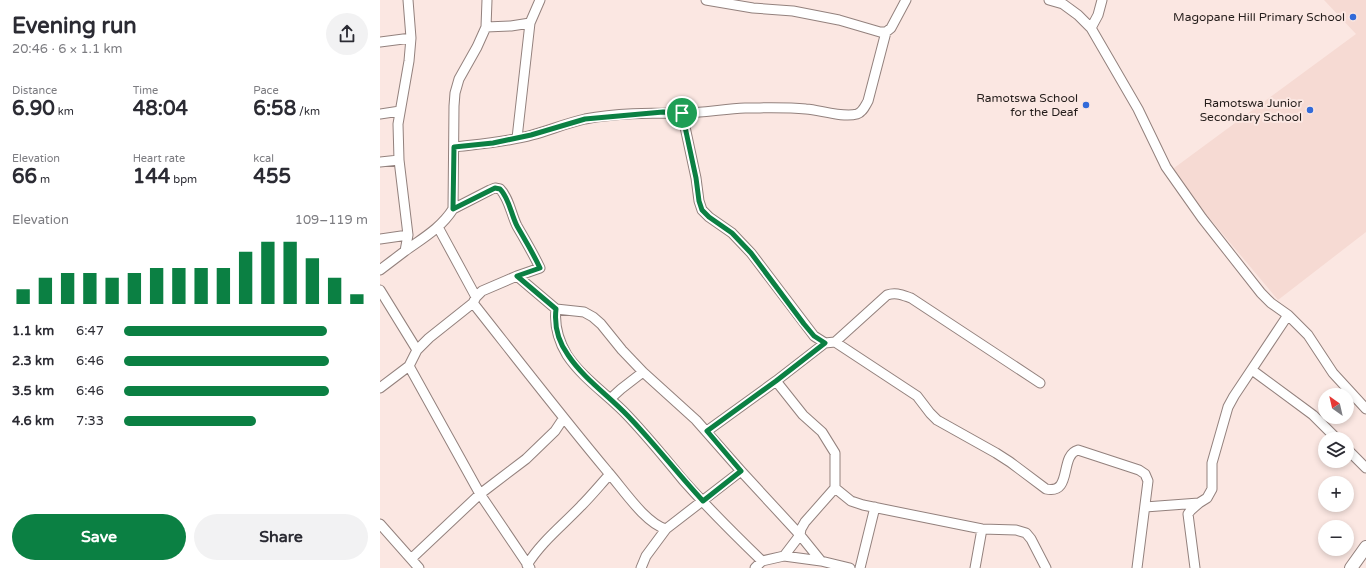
<!DOCTYPE html>
<meta charset="utf-8">
<style>
:root{--surface:#fff;--page:#f2f2f3;--text:#2b2b33;--muted:#7c7c81;--accent:#0b8043}
body{margin:0;font-family:"Varela Round",sans-serif;background:var(--page);color:var(--text);height:100vh;display:flex;flex-direction:column;font-size:15px;white-space:nowrap}
*{box-sizing:border-box;margin:0}
p{font-size:13px;color:var(--muted)}
.icon{flex:none;width:22px;height:22px;fill:none;stroke:currentColor;stroke-width:2;stroke-linecap:round;stroke-linejoin:round}
.map{position:relative;flex:1;overflow:hidden}
.panel{display:flex;flex-direction:column;background:var(--surface);width:380px}
.panel>*{flex:none}
.needle{width:26px;rotate:326deg}
.tools{position:absolute;left:938px;top:388px;display:grid;gap:8px}
.tools a{display:grid;place-items:center;width:36px;height:36px;border-radius:50%;background:var(--surface);box-shadow:0 2px 6px #0003;font-size:20px}
.pin{position:absolute;display:grid;place-items:center;width:34px;height:34px;color:#fff;margin:-17px;border:2px solid #fff;border-radius:50%;box-shadow:0 1px 4px #0007}
.round{display:grid;place-items:center;flex:none;width:42px;height:42px;border-radius:21px;background:var(--page)}
.summary{display:flex;align-items:center;justify-content:space-between;height:68px;padding:0 12px}
h1{font-size:22px;font-weight:700;line-height:30px}
.stats{display:grid;grid-template-columns:repeat(3,1fr);gap:6px;height:68px;padding:4px 12px}
.stats div{display:grid;align-content:center}
.stats b{font-size:20px;font-weight:700}
.stats small{font-size:11px;font-weight:400}
.stats p{font-size:11px}
.chart{height:112px;padding:8px 12px}
.chart p{display:flex;justify-content:space-between}
.chart svg{width:100%;height:72px;margin-top:4px;stroke:var(--accent);stroke-width:6}
.action{display:flex;gap:8px;margin-top:auto;padding:8px 12px}
.action a{flex:1;height:46px;border-radius:24px;background:var(--accent);color:#fff;font-size:16px;font-weight:700;line-height:46px;text-align:center}
.action a+a{background:var(--page);color:var(--text)}
ul{padding:0 12px;list-style:none;font-size:13px}
li{display:grid;grid-template-columns:64px 48px 1fr;align-items:center;height:30px}
li i{height:10px;border-radius:5px;background:var(--accent)}
main{display:flex;flex:1;min-height:0}
.map>svg:first-child{display:block}
.built{fill:#f6dad3}
.lines{fill:none;stroke-linecap:round;stroke-linejoin:round}
.street-casing{stroke:#93817d;stroke-width:11}
.secondary-casing{stroke:#93817d;stroke-width:14}
.street{stroke:#fff;stroke-width:9}
.secondary{stroke:#fff;stroke-width:12}
.route-casing{stroke:#fff;stroke-width:8}
.route{stroke:#0b8043;stroke-width:5}
.poi-dot{fill:#326ad9;stroke:#fbe7e2;stroke-width:1.5}
.labels{text-anchor:middle;stroke-width:4;stroke-linejoin:round;paint-order:stroke}
.poi-label{font-size:12px;fill:#241d1b;stroke:#fbe7e2;text-anchor:end}
</style>
<main>
<section class="panel">
<div class="summary"><div><h1>Evening run</h1><p>20:46 · 6 × 1.1 km</p></div><a class="round"><svg class="icon" aria-label="share" viewBox="0 0 24 24"><path d="M12 15V3M7 8l5-5 5 5M5 13v7h14v-7"/></svg></a></div>
<div class="stats">
<div><p>Distance</p><b>6.90<small> km</small></b></div>
<div><p>Time</p><b>48:04</b></div>
<div><p>Pace</p><b>6:58<small> /km</small></b></div>
</div>
<div class="stats">
<div><p>Elevation</p><b>66<small> m</small></b></div>
<div><p>Heart rate</p><b>144<small> bpm</small></b></div>
<div><p>kcal</p><b>455</b></div>
</div>
<div class="chart"><p><span>Elevation</span>109–119 m</p>
<svg viewBox="0 0 160 44" preserveAspectRatio="none"><path d="M5 44V35M15 44V28M25 44V25M35 44V25M45 44V28M55 44V25M65 44V22M75 44V22M85 44V22M95 44V22M105 44V12M115 44V6M125 44V6M135 44V16M145 44V28M155 44V38"/></svg>
</div>
<ul>
<li><b>1.1 km</b>6:47<i style="width:83%"></i></li>
<li><b>2.3 km</b>6:46<i style="width:84%"></i></li>
<li><b>3.5 km</b>6:46<i style="width:84%"></i></li>
<li><b>4.6 km</b>7:33<i style="width:54%"></i></li>
</ul>
<div class="action"><a>Save</a><a>Share</a></div>
</section>
<div class="map">
<svg width="986" height="568" viewBox="0 0 986 568">
<rect width="100%" height="100%" fill="#fbe7e2"/>
<path class="built" d="M944,0H986V232L898,300L790,171L976,34Z"/>
<g class="lines">
<g class="street-casing">
<path id="street" d="M326,0L373,8L413,11L459,20L500,32H506L511,28L526,0
M669,0L683,4L698,15L711,28L758,109L786,167L822,218L881,293L891,303L908,315L928,335L953,373L986,409
M106,27L131,26L150,23
M711,28L718,15L722,0
M0,42L31,38
M302,113L316,178L319,201L322,210L329,217L352,233L371,253L434,336L445,343
M0,114L20,111
M137,138L150,23L160,0
M74,147C100,144 127,142 152,135C170,130 187,123 205,119C236,113 269,113 301,113C322,113 344,109 365,108C385,108 405,107 426,109C440,110 463,118 477,114C483,112 485,106 488,101L506,32
M0,162L19,160
M73,209L110,190L115,188L120,189C129,198 131,214 137,226C145,240 153,253 160,268L137,276
M0,239L28,235
M25,251L28,235L19,160L18,124L29,61L31,38L28,0
M0,270C8,264 17,257 25,251C43,238 61,228 73,209L74,106L75,93L79,79L97,47L106,27L107,0
M0,290L37,350
M96,297L102,291L137,276L176,309L204,312L213,317L221,324L242,350L263,372L316,420L361,471L420,535L441,561L470,568
M93,303C138,360 182,417 228,472C243,489 265,523 286,529
M176,309C174,326 178,340 187,355C203,379 228,395 247,415C267,436 285,458 303,480C328,508 355,535 382,561
M455,342L537,396L550,413L557,420L616,453L630,462L666,489C693,495 679,455 698,450L759,470L765,474L768,481L757,568
M29,366L100,494L150,568
M872,370L933,415L957,439
M396,381L423,415L442,432L455,453V488L471,501L483,505L602,529L636,530L646,533L651,539L666,568
M0,388L29,366L37,350L49,338L93,303L96,297L58,227
M230,399L241,389L263,372
M327,431L396,381L445,343L455,342L507,295C516,292 522,295 531,298L660,383
M967,449L986,468
M765,507L819,503
M0,524L39,568
M404,556L441,561
M32,558L100,494L146,459L175,431L183,419
M147,565C161,542 183,525 201,506C211,496 220,485 230,474
M261,568L266,556L286,529L361,471
M375,568L382,561L404,556L420,535L421,529L425,522L455,488
M480,568L495,507
M595,568L602,529
M815,568L808,514L811,510L819,503L827,498L832,489V463L848,407L854,396L908,315"/>
</g>
<g class="secondary-casing">
<path id="secondary" d="M971,568L986,547"/>
</g>
<use href="#street" class="street"/>
<use href="#secondary" class="secondary"/>
</g>
<g class="lines">
<g class="route-casing">
<path id="route" d="M283,112L302,113L316,178L319,201L322,210L329,217L352,233L371,253L424,324L434,336L445,343L396,381L327,431L361,471L323,501C297,473 274,443 248,416C228,395 204,379 188,355C178,341 174,326 176,309L137,276L160,268C153,253 145,240 137,226C131,214 129,198 120,189L115,188L73,209L74,147L113,143L151,135L205,119Z"/>
</g>
<use href="#route" class="route"/>
</g>
<g class="poi-dot">
<circle cx="973" cy="17" r="4"/>
<circle cx="706" cy="105" r="4"/>
<circle cx="930" cy="110" r="4"/>
</g>
<g class="labels">
<g class="poi-label">
<text x="965" y="21">Magopane Hill Primary School</text>
<text x="698" y="102">Ramotswa School<tspan x="698" dy="14">for the Deaf</tspan></text>
<text x="922" y="107">Ramotswa Junior<tspan x="922" dy="14">Secondary School</tspan></text>
</g>
</g>
</svg>
<div class="tools">
<a><svg class="needle" viewBox="-14 -14 28 28"><path d="M0-13l5 13h-10z" fill="#e53935"/><path d="M0 13l5-13h-10z" fill="#7c7c81"/></svg></a>
<a><svg class="icon" aria-label="layers" viewBox="0 0 24 24"><path d="M12 4l9 5-9 5-9-5zM3 14l9 5 9-5"/></svg></a>
<a>+</a>
<a>−</a>
</div>
<div class="pin" style="left:302px;top:113px;background:#1e9e55"><svg class="icon" aria-label="arrive" viewBox="0 0 24 24"><path d="M6 21V4h12l-3 4 3 4H6"/></svg></div>
</div>
</main>
